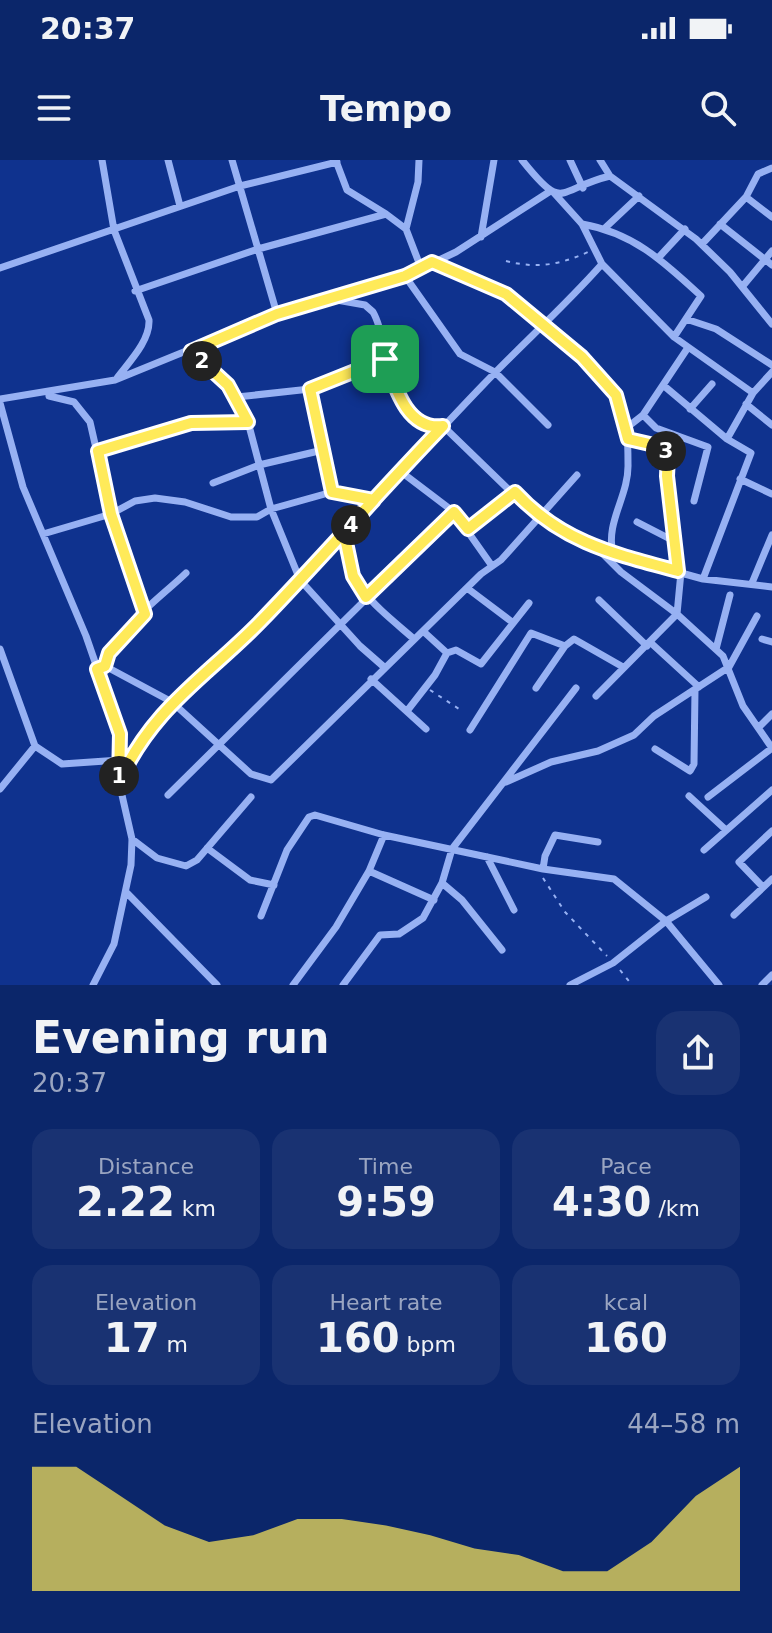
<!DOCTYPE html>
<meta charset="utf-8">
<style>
:root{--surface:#0b266a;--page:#193272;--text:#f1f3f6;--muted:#9aa5c1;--accent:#ffea59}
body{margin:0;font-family:"DejaVu Sans",sans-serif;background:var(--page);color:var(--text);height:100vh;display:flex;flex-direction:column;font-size:30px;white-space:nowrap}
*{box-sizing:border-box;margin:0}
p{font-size:26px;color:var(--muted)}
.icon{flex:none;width:44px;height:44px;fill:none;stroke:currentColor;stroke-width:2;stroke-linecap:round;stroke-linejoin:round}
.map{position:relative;height:825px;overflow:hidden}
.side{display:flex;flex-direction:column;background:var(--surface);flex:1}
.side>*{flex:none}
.pin{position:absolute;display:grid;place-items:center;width:68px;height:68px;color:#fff;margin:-34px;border-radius:16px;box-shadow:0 4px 12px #0006}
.km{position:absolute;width:40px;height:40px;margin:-20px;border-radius:50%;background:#222;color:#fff;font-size:22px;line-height:40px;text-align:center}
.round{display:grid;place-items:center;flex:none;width:84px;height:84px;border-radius:24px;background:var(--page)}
.headline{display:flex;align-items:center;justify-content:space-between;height:136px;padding:0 32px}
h1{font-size:44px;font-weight:700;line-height:60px}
.stats{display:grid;grid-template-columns:repeat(3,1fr);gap:12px;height:136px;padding:8px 32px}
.stats div{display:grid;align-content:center;border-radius:20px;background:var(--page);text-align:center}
.stats b{font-size:40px;font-weight:700}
.stats small{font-size:22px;font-weight:400}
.stats p{font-size:22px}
.chart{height:224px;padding:16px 32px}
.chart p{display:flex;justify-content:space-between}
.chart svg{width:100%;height:144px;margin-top:8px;fill:var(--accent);opacity:.7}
.status{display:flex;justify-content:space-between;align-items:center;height:56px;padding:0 40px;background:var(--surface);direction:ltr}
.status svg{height:22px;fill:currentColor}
header{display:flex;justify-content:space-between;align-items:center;height:104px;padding:0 32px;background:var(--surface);font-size:36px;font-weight:700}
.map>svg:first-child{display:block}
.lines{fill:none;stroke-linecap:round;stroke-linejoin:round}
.path{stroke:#97b1f3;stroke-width:2;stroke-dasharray:4 6;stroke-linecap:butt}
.minor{stroke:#97b1f3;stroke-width:7}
.route-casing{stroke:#fff;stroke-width:16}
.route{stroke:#ffea59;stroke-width:10}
</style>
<div class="status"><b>20:37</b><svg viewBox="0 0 49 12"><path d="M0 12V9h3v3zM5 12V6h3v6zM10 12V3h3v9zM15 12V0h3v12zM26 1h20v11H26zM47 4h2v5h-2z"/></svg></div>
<header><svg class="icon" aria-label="menu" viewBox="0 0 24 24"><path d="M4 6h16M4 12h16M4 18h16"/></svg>Tempo<svg class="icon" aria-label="search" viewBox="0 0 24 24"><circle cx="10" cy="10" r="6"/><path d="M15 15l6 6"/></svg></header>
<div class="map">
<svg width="772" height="825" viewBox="0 0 772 825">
<rect width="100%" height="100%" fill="#0f328e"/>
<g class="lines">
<path class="path" d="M506,101C537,109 559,105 588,92
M430,530L459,549
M543,718L565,752L607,796
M620,810L632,825"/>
<path class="minor" d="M102,0L114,70L149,160C150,181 129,202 117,218
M168,0L180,46
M232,0L277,154
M522,0C565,54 556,29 610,16L696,79L730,112L772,164
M570,0L583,28
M600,0L610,16
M336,1L347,30L386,54
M554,33L582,64L602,104L674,177L753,233L772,212
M746,37L772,57
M582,64C634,73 664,102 701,136L674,177
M720,64L772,105
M605,68L639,36
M406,69L418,22L419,0
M481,77L494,0
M702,84L746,37L758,14L772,8
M660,96L685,69
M432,102C455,110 480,118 501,130C529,147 602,210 618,238C628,257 628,284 628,304C629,336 605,362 613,394
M0,108L240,26L337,2
M405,116L460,194L495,212L548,265
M742,127L772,91
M135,131L258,89L386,54L406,69L421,108
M331,139L365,145L373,152C392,184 387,274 443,266L537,357L601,391L703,419L772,427
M686,159L716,169L772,205
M191,191L237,237L248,262L271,349L300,420L360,486L384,507
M663,225L727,279L751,293L703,419
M310,229L332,332
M49,236L74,242L90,262L111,354L145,454
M237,237L310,229L385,199
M0,239L115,220L277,154L405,116L456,92L549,32
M0,243L23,327L86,476L120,574L119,622L132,679L131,705L114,784L93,825
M746,244L772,265
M690,249L712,224
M643,255L656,268L708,287L694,341
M625,269L643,255L687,189
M628,279L654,285L668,295L667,316L678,411
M727,279L753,233
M98,291L191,263L248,262
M400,311L454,352L492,406
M740,319L772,334
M213,323L259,305L323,290
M637,362L672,380
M468,369L515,332
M344,373C347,427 376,446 414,479
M43,374L111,354L135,341L155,338L185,342L231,357H257L271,349L332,332L374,340
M681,412L677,454L723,496L743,546L772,588L708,637
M752,423L772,375
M467,428L512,462
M599,440L647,486
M762,479L772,482
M651,483L699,527
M0,489L35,586L62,604L120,600
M716,489L730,435
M447,493L456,490L481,504L529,443
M105,506C115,469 159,439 186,413
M97,509L105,506L172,542L251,614L271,620L481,414L501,400L577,315
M371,519L426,569
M536,528L565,486L574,479L623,507
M596,536L677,454L621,412L602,393
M407,551L435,515L447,493L423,471
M759,567L772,554
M470,570L531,473L565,486
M655,589L690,611L694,604L695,530
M119,622C152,547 208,515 262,460C337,383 408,303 483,225C522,184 564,147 602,104
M506,622L551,602L598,591L634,575L654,556L729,507L757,456
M0,629L35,586
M168,635L454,352
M689,636L726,670
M132,679L157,698L186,706L197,700L251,637
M207,688L250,720L274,725
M704,690L772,630
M487,697L514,750
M543,709L545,696L555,675L598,682
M369,711L434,740
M442,723L462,740L502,790
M763,727L739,702L772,671
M127,733L217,825
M734,755L772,719
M261,756L287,690L309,657L315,655L384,675L543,709L614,719L666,761L719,825
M293,825L336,767L369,711L384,675
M343,825L380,775L399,774L423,758L442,723L452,689L576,528
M570,825L613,803L666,761L706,737
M762,825L772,815"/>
</g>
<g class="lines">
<g class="route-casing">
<path id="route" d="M385,199C395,227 407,271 443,266C381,330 322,398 259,463C206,517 152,548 119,622L120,574L97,509L105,506L109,493L145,454L111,354L98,291L191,263L248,262L228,225L191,191L277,154L405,116L432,102L506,134L582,197L616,235L628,279L654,285L668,295L667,316L678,411C614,394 561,382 515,332L468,369L454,352L366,437L353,416L344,373L374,340L332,332L310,229L385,199"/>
</g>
<use href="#route" class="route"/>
</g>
</svg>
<div class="pin" style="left:385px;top:199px;background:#1e9e55"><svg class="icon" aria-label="arrive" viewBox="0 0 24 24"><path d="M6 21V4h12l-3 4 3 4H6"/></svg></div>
<b class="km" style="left:119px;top:616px">1</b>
<b class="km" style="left:202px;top:201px">2</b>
<b class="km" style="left:666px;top:291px">3</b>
<b class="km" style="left:351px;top:365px">4</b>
</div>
<section class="side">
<div class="headline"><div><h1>Evening run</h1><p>20:37</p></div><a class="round"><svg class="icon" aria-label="share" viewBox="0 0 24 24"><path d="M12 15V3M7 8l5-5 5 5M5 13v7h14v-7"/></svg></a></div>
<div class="stats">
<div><p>Distance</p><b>2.22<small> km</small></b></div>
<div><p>Time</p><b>9:59</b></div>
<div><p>Pace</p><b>4:30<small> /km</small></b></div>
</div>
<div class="stats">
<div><p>Elevation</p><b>17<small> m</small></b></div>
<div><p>Heart rate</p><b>160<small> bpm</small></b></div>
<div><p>kcal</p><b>160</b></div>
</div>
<div class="chart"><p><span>Elevation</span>44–58 m</p>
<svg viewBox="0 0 160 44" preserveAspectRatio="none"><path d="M0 44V6L10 6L20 15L30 24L40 29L50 27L60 22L70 22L80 24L90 27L100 31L110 33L120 38L130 38L140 29L150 15L160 6V44z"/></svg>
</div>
</section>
